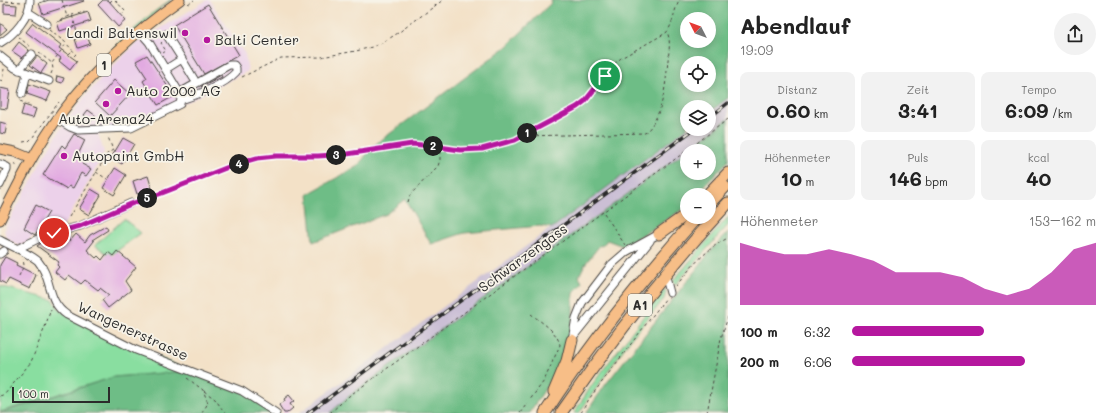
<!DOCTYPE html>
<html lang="de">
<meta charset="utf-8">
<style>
:root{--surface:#fff;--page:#f2f2f2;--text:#222;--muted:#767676;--accent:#b5179e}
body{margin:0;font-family:Mali,sans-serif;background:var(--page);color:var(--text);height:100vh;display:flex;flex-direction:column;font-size:15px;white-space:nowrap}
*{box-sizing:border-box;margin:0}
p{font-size:13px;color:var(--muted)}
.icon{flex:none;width:22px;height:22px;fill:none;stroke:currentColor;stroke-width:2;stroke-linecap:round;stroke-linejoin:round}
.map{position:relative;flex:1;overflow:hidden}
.details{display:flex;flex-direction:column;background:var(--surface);width:380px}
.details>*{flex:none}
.needle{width:26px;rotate:312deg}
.tools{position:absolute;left:680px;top:12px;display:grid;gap:8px}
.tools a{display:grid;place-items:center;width:36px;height:36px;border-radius:50%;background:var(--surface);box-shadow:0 2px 10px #0003;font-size:20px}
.scale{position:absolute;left:12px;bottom:10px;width:98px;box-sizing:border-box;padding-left:4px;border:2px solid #2b2b2b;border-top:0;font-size:11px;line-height:14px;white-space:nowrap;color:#2b2b2b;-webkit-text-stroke:3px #f7f3e8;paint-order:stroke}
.pin{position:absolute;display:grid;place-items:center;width:34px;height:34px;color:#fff;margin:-17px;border:2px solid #fff;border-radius:50%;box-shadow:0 1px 4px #0007}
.km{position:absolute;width:20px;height:20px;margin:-10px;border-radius:50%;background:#222;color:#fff;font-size:11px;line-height:20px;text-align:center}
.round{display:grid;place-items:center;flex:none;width:42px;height:42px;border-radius:21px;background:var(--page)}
.headline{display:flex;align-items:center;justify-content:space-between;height:68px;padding:0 12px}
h1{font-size:22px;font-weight:800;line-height:30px}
.stats{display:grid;grid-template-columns:repeat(3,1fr);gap:6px;height:68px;padding:4px 12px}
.stats div{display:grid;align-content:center;border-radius:8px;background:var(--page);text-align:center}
.stats b{font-size:20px;font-weight:800}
.stats small{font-size:11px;font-weight:400}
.stats p{font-size:11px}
.chart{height:112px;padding:8px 12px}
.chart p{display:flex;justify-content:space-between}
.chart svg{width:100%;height:72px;margin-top:4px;fill:var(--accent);opacity:.7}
ul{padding:0 12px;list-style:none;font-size:13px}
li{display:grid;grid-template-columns:64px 48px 1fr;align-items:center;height:30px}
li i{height:10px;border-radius:5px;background:var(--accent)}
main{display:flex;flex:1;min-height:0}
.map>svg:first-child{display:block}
.built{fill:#ecd1ea}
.industrial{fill:#cbbfd5}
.green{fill:#89dea0;stroke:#5a8466}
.forest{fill:#6ebd86;stroke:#4c7458;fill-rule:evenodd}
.building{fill:#e2aae1}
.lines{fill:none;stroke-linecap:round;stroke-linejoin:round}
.minor-casing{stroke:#494642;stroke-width:9}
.major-casing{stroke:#494642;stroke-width:11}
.highway-casing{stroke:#494642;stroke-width:13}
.path{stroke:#494642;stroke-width:1;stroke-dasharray:3 3;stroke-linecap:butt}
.minor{stroke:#fff;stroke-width:7}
.major{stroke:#f7be87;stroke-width:9}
.highway{stroke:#f7be87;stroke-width:11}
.rail-casing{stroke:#2b2b2b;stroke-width:3.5}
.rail{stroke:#f7f3e8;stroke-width:2;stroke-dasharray:6;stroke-linecap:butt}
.route-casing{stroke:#fff;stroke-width:8}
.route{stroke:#b5179e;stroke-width:5}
.poi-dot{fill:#b5179e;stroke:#f7f3e8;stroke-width:1.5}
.labels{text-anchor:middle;stroke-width:3.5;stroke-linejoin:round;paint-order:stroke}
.shield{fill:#f7f3e8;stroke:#686764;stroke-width:1}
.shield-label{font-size:13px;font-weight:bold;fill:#2b2b2b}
.poi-label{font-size:14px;fill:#2b2b2b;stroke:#f7f3e8;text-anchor:start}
.street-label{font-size:14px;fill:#2b2b2b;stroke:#f7f3e8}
</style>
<main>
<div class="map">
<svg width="728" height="413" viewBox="0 0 728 413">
<rect width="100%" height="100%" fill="#f7f3e8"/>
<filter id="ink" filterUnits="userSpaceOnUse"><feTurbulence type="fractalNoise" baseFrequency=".025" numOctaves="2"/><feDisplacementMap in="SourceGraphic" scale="8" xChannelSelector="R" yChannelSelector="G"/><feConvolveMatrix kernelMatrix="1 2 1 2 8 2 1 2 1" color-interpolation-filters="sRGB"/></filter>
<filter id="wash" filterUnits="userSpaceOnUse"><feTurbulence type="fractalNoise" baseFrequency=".012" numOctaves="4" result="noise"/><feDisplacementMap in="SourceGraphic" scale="16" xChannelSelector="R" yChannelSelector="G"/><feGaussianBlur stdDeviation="0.9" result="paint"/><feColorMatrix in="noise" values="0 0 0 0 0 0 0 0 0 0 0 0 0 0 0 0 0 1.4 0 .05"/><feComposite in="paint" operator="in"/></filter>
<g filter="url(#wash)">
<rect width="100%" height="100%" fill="#f3e1c7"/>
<path class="built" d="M207,0H210L245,54L248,71L191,100L134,124L98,134L104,152L91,178L62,228L39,234L31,238L30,241L20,246L6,238L4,229L32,180L43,157L60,130L86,95L119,60L137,43Z"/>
<path class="industrial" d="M728,98V119L693,146L349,396L330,413H299L687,128L709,129V112Z"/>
<path class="green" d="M170,0H172L163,6L72,92L119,43L150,15Z
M728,217V225L675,285L673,281Z
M124,219L141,233L110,256L95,245Z
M0,286L53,300L62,312L188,371L114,377L0,412Z
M664,289L666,291L664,299L632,337L579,413H574L592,385Z"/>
<path class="forest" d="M551,0H728V98L709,112V107H687V128L552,228L540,226L464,233L431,244L405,199L386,214L313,242L308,194L358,166L372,147L506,47L552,2ZM687,19H709V41H687ZM687,63H709V85H687Z
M728,119V161L696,195H687V205L686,207L654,228L623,246L607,240L602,246L600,245L585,264L579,276L582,283L573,293V317L568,343L555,374L529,413H330L349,396L603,212L693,146ZM687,151H709V173H687Z
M728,232V413H586L606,384L714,247Z
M188,371L242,391L276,413H0L114,377Z"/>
<g id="blocks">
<path class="building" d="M49,0H83L84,1L43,14L39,3Z
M103,0H108L126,20L118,27L98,5Z
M4,4L17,5L16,14L4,13Z
M208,4L239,55L204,74L174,25Z
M88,12L91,21L60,31L57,22Z
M0,23L7,29L0,35Z
M33,23L61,45L59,48L77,61L70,70L59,61L61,58L26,32Z
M87,35L90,44L78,48L75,39Z
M19,42L29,50L22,58L12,51Z
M147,55L174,96L158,105L143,81L147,78L136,61Z
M37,56L47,64L41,73L30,65Z
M221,75L222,77L201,87Z
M57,76L64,78L62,83L56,81Z
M114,80L130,94L110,116L95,102Z
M29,84L51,92L47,101L27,94Z
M0,88L10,90L7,109L0,108Z
M24,105L36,109L33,118L21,115Z
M88,110L96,116L91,121L84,115Z
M0,122L7,124L5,134L0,133Z
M74,134L85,140L78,155L85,159L82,164L91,169L86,176L81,173L73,188L69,186L67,189L43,175L62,145L65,148Z
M123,138L134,144L122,164L111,158Z
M115,168L126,175L114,195L103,188Z
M148,176L152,189L137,194L133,181Z
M91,189L101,195L89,215L79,209Z
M36,205L49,212L35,235L24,228Z
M106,226L108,230L92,240L94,241L87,250L96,258L98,256L102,260L108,252L113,256L117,251L136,267L125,281L131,290L108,308L102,300L109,295L100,288L98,290L85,280L81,284L69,275L65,280L55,272L59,267L57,265L59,262L37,246L44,241L55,249L65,237L70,241L76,234L85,242L90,235Z
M5,257L17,263L16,265L36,275L30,289L9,279L6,284L0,281V265Z
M289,395L294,401L290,404L293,408L287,413H284L279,405L285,401L284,399Z"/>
</g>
</g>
<g filter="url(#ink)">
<use href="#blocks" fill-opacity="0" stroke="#494642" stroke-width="1"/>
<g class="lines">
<g class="minor-casing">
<path id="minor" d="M28,12L47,24
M0,43C14,35 30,17 30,0
M0,56L15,68L49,81
M182,59L194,79
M166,69L182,59L166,34
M19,70L32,54
M179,92L183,91L229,65H234L236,68V72C223,86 199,94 181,100
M22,94L27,73
M57,119L70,127L78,130L131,128L180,104L181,99L179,92L149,42L140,32
M0,164L7,167V170L0,185
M0,240C9,245 32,255 38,261C53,279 46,301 67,315L136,350L242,391L276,413
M17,249L44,236L80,226L131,203
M0,254L4,251
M665,274L670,293
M573,337L650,241
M572,340L576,318L582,303L611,265L626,252L659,234"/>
</g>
<g class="major-casing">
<path id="major" d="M0,149L15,152L32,159
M0,220C19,182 38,144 63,111C95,69 136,31 180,0"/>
</g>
<g class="highway-casing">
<path id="highway" d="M707,195L728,173
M709,204L725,187
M659,234L687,214
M554,392L567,361L572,340
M545,413C590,344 642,279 697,217
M561,413C612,339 667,269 728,203"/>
</g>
<path class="path" d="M44,0V1
M62,0L67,17L72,15L78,35L79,36L84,35V36
M115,0L125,11L123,14
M0,1L24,2
M110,2L112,0
M188,4L194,0
M72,15L84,12V13
M61,20L67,17
M49,30L65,42L76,54L73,57
M18,37L31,47
M162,42L161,43L166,51L163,53
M39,53L52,63
M69,54L72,51
M51,74L53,69L52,63L66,44
M242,77L281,58L321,57L356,51L372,47L382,43L398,33L443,0
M0,80L2,81L4,69
M137,87L142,98
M20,101L30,105V106
M524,136L645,133C663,117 666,83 668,60C669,51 671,40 667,32
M23,142L29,141L33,137L59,102
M15,163L17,168
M96,172L107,179
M137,201L162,193L236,164L266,157L288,155H331L412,144L426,145L460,151L472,150L505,144L515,140L577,107L585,101L612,66L621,58L666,33C674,24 673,10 680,0
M408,202L410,195L438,166L440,160V148
M604,213L625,245
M69,217L108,153L113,150L108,137
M19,276L24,265L23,259
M676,286C690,268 707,248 728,238
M187,378L203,390L208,403L202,413
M204,391L215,399L225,413
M0,396L5,394L31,362L45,327L51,309
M330,413L349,396L603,212L693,146L728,119
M520,413L544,381L560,345C557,331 542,323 531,314
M581,413L589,399L666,298
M707,413L721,338L728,317"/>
<use href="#minor" class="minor"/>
<use href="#major" class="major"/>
<use href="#highway" class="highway"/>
<g class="rail-casing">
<path id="rail" d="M709,118L728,103
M308,413L694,129"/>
</g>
<use href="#rail" class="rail"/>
</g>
</g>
<g class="lines" filter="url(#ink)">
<g class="route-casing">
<path id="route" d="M54,233L80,226L131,204L162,193L236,164L257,158L276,156H318L347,154L412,144L432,146L460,150L482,149L515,140L577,107L585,101L605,76"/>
</g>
<use href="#route" class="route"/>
</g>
<g class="poi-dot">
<circle cx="185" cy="33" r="4"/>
<circle cx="207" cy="40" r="4"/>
<circle cx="118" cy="91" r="4"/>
<circle cx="106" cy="104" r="4"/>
<circle cx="64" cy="156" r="4"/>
</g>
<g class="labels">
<g class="shield">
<rect x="97" y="54" width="14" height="22" rx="3"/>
<rect x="628" y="294" width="24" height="22" rx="3"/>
</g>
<g class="shield-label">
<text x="104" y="70">1</text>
<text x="640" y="310">A1</text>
</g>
<g class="poi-label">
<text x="177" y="38" text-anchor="end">Landi Baltenswil</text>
<text x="215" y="45">Balti Center</text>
<text x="126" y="96">Auto 2000 AG</text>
<text x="106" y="124" text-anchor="middle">Auto-Arena24</text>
<text x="72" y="161">Autopaint GmbH</text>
</g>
<g class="street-label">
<text transform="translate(523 258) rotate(-36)" y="5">Schwarzengass</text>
<text transform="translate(133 331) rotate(25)" y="5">Wangenerstrasse</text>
</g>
</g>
</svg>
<div class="tools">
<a><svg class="needle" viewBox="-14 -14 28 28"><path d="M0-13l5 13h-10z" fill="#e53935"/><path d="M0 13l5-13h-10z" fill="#767676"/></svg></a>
<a><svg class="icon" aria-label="locate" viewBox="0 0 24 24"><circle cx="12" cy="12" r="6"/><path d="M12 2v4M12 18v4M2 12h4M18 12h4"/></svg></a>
<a><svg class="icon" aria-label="layers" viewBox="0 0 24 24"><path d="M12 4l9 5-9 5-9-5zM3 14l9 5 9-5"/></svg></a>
<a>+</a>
<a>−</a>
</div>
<div class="scale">100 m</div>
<div class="pin" style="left:605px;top:76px;background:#1e9e55"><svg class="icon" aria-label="arrive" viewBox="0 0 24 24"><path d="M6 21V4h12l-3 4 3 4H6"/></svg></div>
<div class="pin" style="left:54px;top:233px;background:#d93025"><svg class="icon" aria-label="check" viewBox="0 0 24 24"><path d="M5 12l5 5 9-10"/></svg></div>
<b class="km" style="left:527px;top:133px">1</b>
<b class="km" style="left:433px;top:146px">2</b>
<b class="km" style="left:336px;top:155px">3</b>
<b class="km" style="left:239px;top:164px">4</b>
<b class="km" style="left:147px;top:198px">5</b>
</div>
<section class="details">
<div class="headline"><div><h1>Abendlauf</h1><p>19:09</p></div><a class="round"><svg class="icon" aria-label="share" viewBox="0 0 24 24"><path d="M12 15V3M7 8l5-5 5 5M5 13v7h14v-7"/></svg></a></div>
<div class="stats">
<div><p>Distanz</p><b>0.60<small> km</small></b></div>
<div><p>Zeit</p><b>3:41</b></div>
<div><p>Tempo</p><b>6:09<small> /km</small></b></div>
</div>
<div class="stats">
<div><p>Höhenmeter</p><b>10<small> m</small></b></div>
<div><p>Puls</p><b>146<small> bpm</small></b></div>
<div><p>kcal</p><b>40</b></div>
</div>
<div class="chart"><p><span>Höhenmeter</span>153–162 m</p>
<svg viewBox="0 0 160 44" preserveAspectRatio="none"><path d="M0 44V6L10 10L20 13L30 13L40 10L50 13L60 17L70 24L80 24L90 24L100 27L110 34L120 38L130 34L140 24L150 10L160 6V44z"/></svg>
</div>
<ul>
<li><b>100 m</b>6:32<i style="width:54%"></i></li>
<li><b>200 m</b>6:06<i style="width:71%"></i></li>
</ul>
</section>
</main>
